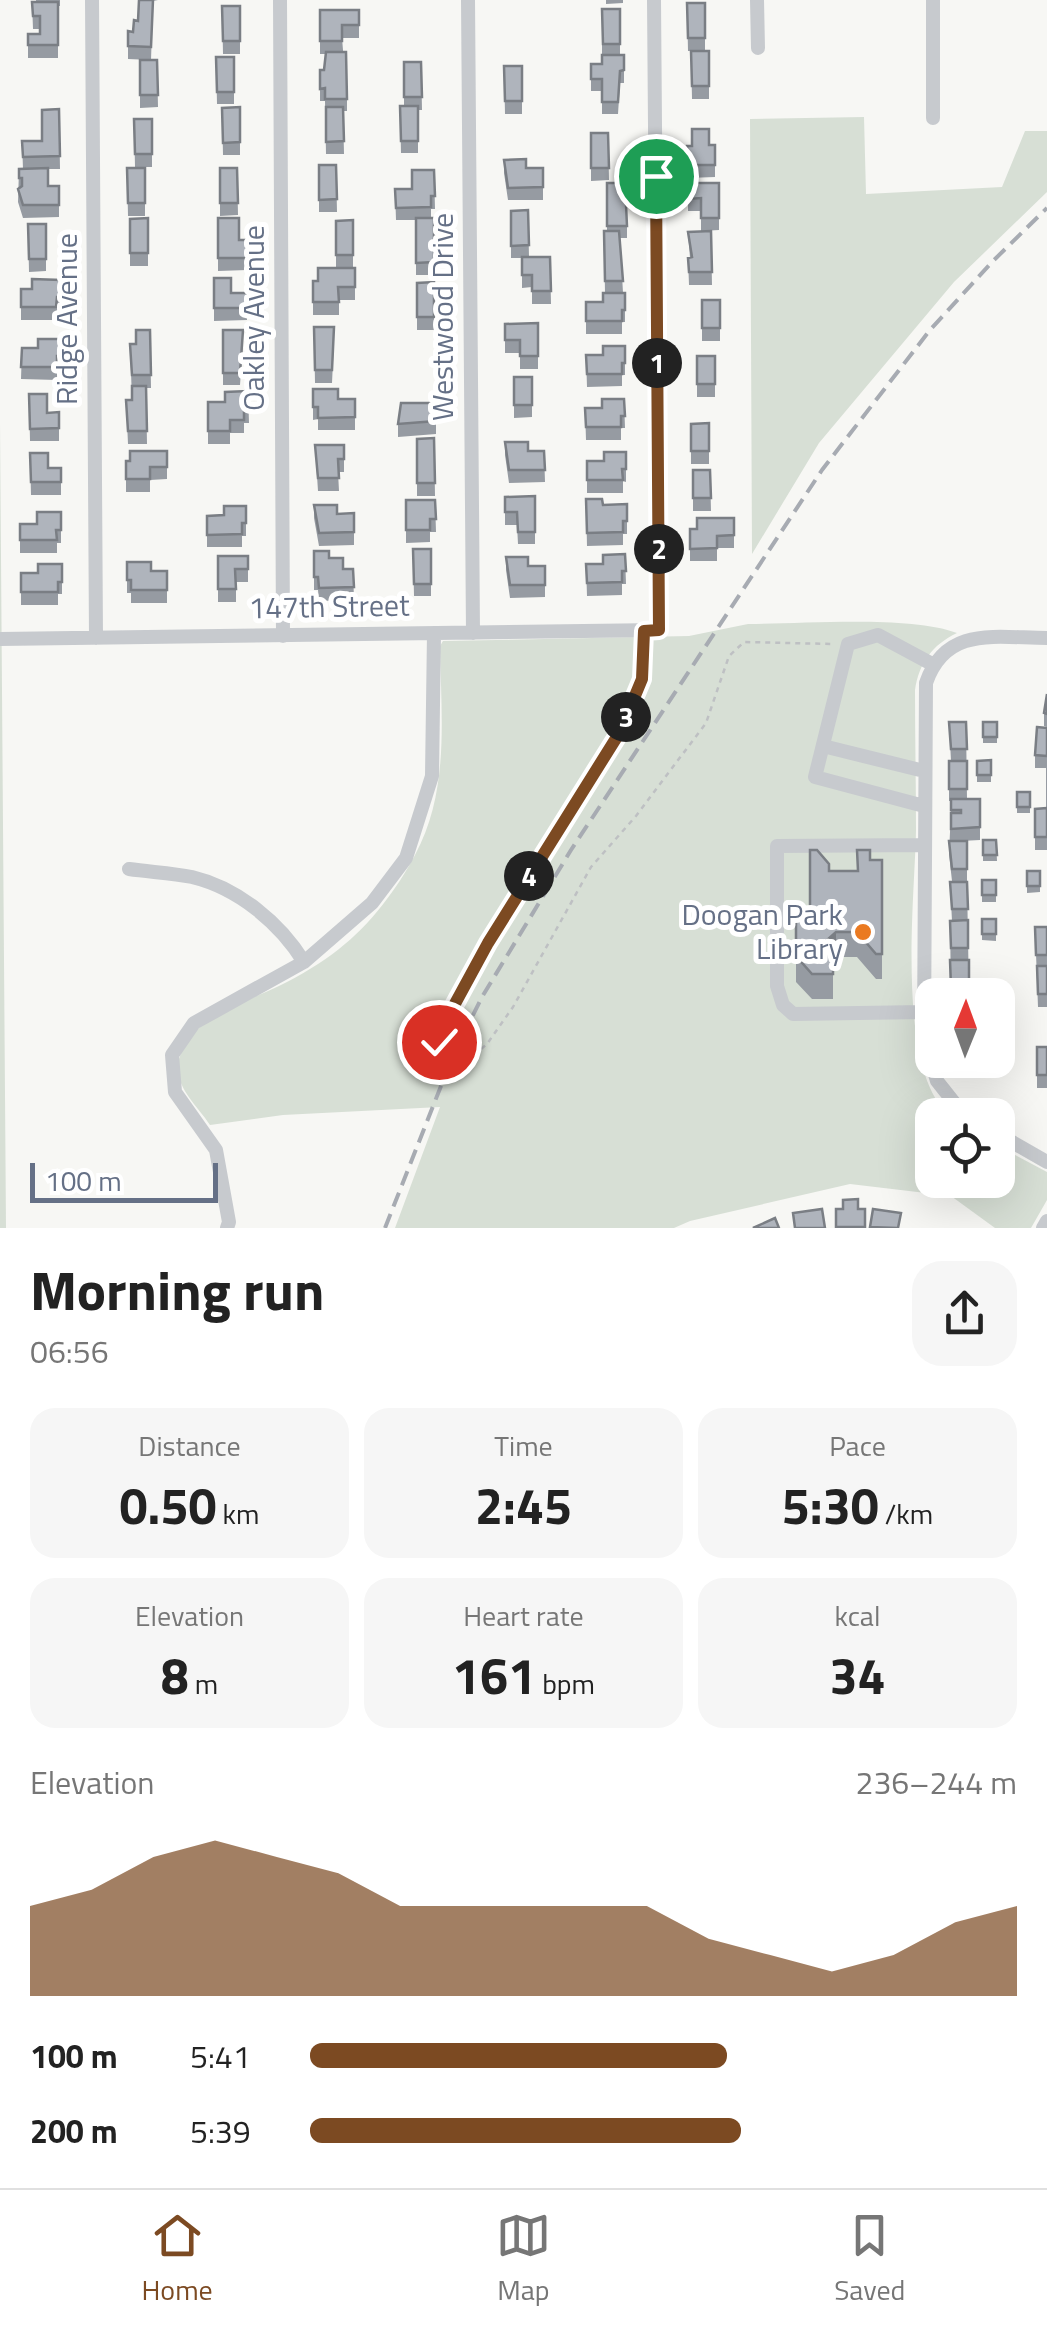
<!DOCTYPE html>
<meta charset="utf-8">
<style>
:root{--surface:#fff;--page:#f6f6f6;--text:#222;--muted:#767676;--line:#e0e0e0;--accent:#7c4a22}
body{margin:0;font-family:"Titillium Web",sans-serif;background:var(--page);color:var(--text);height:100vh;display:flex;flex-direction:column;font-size:38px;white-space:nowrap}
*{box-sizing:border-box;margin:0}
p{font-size:32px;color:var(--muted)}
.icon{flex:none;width:55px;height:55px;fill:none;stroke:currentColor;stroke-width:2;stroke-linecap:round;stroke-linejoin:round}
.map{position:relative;height:1228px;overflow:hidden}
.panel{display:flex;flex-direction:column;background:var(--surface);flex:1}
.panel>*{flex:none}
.needle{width:65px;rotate:1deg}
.tools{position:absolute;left:915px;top:978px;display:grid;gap:20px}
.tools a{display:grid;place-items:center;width:100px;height:100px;border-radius:20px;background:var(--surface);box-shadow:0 10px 40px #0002;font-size:50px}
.scale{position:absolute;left:30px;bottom:25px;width:188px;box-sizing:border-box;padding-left:10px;border:5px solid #657086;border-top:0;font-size:28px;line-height:35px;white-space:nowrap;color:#657086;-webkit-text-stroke:8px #fff;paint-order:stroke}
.pin{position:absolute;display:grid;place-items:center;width:85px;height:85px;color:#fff;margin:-42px;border:5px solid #fff;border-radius:50%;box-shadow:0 2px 10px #0007}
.km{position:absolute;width:50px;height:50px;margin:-25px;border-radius:50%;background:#222;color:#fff;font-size:28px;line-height:50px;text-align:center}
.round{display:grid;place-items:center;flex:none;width:105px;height:105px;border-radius:30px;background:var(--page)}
.summary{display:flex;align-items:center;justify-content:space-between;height:170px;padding:0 30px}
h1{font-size:55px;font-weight:700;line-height:75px}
.metrics{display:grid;grid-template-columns:repeat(3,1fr);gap:15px;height:170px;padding:10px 30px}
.metrics div{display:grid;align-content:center;border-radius:25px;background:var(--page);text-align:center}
.metrics b{font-size:50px;font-weight:700}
.metrics small{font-size:28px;font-weight:400}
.metrics p{font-size:28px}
.chart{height:280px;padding:20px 30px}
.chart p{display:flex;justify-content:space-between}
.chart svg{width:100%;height:180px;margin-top:10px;fill:var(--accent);opacity:.7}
ul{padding:0 30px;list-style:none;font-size:32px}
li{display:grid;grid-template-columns:160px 120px 1fr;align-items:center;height:75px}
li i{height:25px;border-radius:12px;background:var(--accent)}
.menu{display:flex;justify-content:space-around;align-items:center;height:140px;border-top:2px solid var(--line);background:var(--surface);font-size:28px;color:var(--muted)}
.menu a{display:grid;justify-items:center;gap:5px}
.menu .current{color:var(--accent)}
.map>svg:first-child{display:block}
.green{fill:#d7dfd5}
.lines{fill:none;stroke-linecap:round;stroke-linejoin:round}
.path{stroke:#bec0c3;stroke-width:2.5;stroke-dasharray:5 5;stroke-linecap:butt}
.minor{stroke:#c7cace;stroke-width:14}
.rail{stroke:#a7abb2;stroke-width:4;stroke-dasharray:15 8;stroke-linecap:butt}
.wall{fill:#969ba2}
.shaded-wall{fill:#7a7e84}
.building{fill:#afb4bc;stroke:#7a7e84;stroke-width:2.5}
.route-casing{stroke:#fff;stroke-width:20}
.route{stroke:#7c4a22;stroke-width:12}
.poi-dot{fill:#ea7a21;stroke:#fff;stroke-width:4}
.labels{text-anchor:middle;stroke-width:10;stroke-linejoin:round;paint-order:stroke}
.street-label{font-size:30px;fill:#657086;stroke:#fff}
.poi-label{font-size:30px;fill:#657086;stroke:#fff;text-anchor:end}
</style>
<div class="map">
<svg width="1047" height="1228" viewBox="0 0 1047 1228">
<rect width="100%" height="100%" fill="#f7f7f4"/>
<path class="green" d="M864,117L866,194L1002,187L1025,131H1047V192L954,282L819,443L752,554L750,119Z
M0,422L6,1228H0Z
M748,624C803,624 909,615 957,633C932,645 919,663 915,690C915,737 916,783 916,830C915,898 895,1068 949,1115H932V1180H998V1146L1047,1172V1200L1031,1228H995L951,1196L850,1184L690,1221L674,1228H395L440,1107L283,1115L210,1125C197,1105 172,1085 179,1059C191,1015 246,1003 281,985C301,975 321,963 339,949C370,925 397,889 415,855C450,790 441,717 440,646L443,641L689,636Z"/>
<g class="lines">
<path class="path" d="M445,1046L439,1043L438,1035L488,943L620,732L642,679L643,642
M464,1055L473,1056L487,1044L513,1007L591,867L636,816L706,723L729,656L744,642L832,644"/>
<path class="minor" d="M92,0L96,638
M280,0L283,636
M468,0L473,633
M757,0L758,48
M933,0V118
M0,639L659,630L654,0
M823,746L924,771
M924,806L815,777L848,644L878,635L932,664
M129,869C150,872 172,873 192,877C238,888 280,923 304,962
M924,1012L793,1014L783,1005L777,986V846L924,845
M964,1115L937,1081L924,1037L926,683C946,625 997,638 1047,638
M998,1134L1047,1162
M227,1228L229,1222L216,1150L175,1092L172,1055L194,1023L304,962L372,903L406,858L432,776L434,633
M1043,1228L1047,1221"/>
<path class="rail" d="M385,1228L454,1053L482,997L571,850L822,470L930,330L992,262L1047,208"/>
</g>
<path class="wall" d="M36,0H60V6H58V58H28V34H40V29H33L32,2H36Z
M139,0H158L153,1L151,60L128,59V31L133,32L138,21Z
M606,0H623V3L606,4Z
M687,3H705V50L688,51Z
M222,6H240V54H223Z
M602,9H620V55H624V83H620L618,114H602V91H591V64H602Z
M320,10H359V38H342L347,99V111H343L344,154H326L325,101H320V82L324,70L326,54H320Z
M691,51H709V99H692Z
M216,57H234V104H217Z
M140,60H157L158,107L140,108Z
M404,62H421L422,110H418V153H401L400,106H404Z
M504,66H522V114H505Z
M240,107V155H223L222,108Z
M59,109L60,169H48V186H59V217L23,218L18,202L19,169H23L22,141H42Z
M134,119H152V167H135Z
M591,133H608L609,180L591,181Z
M715,145V177L688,178L687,146Z
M504,160L526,168H543V200H508L504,173Z
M319,165H336L337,212H319Z
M127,168H145V216H128Z
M220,168H237L238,215L220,216Z
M434,170L435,209H431V218H434V275H416V220H396L395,189H412Z
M607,183L627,226V238H620L623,293H625V322H622V334H586V302H603L605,293L604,231H607Z
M688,183H719V230L701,231V211H688Z
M528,210L529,257H550L551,304H532V287L522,288V258H511V211Z
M148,218V266H130V219Z
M218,218L239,240H247V270L218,271Z
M353,220V268H336V221Z
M28,224H46V271L29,272Z
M711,231L712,285H689L688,258H690L688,232Z
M355,268V300H339V315H313V281H318Z
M214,278L231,293H247V320L214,321Z
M61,280V310H57L56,320H21V289H32Z
M434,282V330H417V283Z
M702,300H720V341H702Z
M538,323V369H520V353H505V324Z
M314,327L334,340L332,383H315Z
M150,330L151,388H146L147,444H128L126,400H132L130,344H136Z
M223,330L243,342L240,385H223Z
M61,339V369H57V380L21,379L22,348H38Z
M625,346V375H622V386L587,387L586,355H603Z
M697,356H715V397H697Z
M514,377H532V417L514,418Z
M313,389L338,399H355V430H318V419L313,420Z
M248,391L249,423H244V433H230V444H208V402H225Z
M29,394L47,413L59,412V441H30Z
M624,399L625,428H621V440H586L585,408H602Z
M436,403V434L398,437V424Z
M709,423V464H691V424Z
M434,438L435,496H417V439Z
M505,442L528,451H544L545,482L509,483L505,455Z
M315,445H344V472H338L339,491H318Z
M167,451V479L150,480V492H126V461Z
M626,452V482L623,481V493H587V461H604Z
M30,453L48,468H61V495H31Z
M693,470H710L711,511H693Z
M535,496V544H518L517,525H505V497Z
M586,499L603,505L627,504V534H623V545L587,546Z
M406,500H435L436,532H430V542L406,543Z
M314,505L337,514L354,513V545L319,546L314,518Z
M246,506V536H242V547H207V516L224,515Z
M61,512V543H57V553H20V524H37Z
M734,518V548H717V561H690V529H697Z
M413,549H431V596H414Z
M314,551L329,558L343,569H353L354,600L319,601L318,590H314Z
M625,554L626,584H622V595L587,596L586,564H603Z
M218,556H248V582H236V602H218Z
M506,557L528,566H545V597L510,598L506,570Z
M127,562L151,571H167V603H131V593H127Z
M62,564V594H58V605H21V573H38Z
M1047,694V727L1044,726V713Z
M949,722H966L967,799L980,827V840L961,841H967V881H952L949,854L951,810V801H949V761H951Z
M983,722H997V743H983Z
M1047,728V850H1035V809L1046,808V768H1035V755Z
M991,760V782H977V761Z
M1017,792H1030V813H1017Z
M983,840H996L997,861H983Z
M870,860H882V979H876L857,957H836L833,960V999H812L796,982V911L802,917L810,910L829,871H858Z
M1027,871H1040V892L1027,893Z
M982,880H996V902H982Z
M950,882H967L969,995H951L950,921H952Z
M982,919H996V941L982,940Z
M1035,927H1047V1007H1038Z
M1037,1047H1047V1088H1037Z"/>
<path class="shaded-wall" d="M836,932V957L827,965V940Z"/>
<path class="building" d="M139,0H153L151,47L128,46V31L133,32L134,20L138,21Z
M32,2H58V45H28V34H40V16H33Z
M687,3H705V38H688Z
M222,6H240V41H223Z
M602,9H620V44H603Z
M320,10H359V25H342V41H320Z
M691,51H709V86H692Z
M326,52H346L347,99H325V88L320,89V70H324Z
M602,55H624V70L620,71L618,102H602V79H591V64H602Z
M216,57H234V92H217Z
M140,60H157L158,95H140Z
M404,62H421L422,97H404Z
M504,66H522V101H505Z
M400,106H418V141H401Z
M240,107V142L223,143L222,108Z
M326,107H343L344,141L326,142Z
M59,109L60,156L23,157L22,141H42V110Z
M134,119H152V154H135Z
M692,129H709V145H715V165H688L687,146H692Z
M591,133H608L609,168H591Z
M526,159V168H543V187L508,188L504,160Z
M319,165H336L337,199L319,200Z
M48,168V186H59V205H23L18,189L22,186V178H19V169Z
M127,168H145V203H128Z
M220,168H237L238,203H220Z
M412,170H434L435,196H431V207L396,208L395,189H412Z
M607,183H625L627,226H607Z
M688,183H719V218H701V198L688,199Z
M528,210L529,245L511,246V211Z
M148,218V253H130V219Z
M218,218H239V240H247V258H218Z
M416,218H434V262L416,263Z
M353,220V255H336V221Z
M28,224H46V259H29Z
M604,231H619L623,281H605Z
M711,231L712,272H689L688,258L692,257L688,232Z
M522,257H550L551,291H532V275H522Z
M318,268H355V287H338L339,302H313V281H318Z
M214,278H231V293H247V308H214Z
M32,279L61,280V297H57L56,307H21V289H32Z
M434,282V317H417V283Z
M603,293H625V310H622V321H586V302H603Z
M702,300H720V328H702Z
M538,323V356H520V340H505V324Z
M314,327H334L332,370H315Z
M136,330H150L151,375H132L130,344H136Z
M223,330H243L240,373H223Z
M38,339H61V356H57V367H21L22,348H38Z
M603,346H625V363H622V374H587L586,355H603Z
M697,356H715V384H697Z
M514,377H532V405H514Z
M132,386H146L147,431H128L126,400H132Z
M313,389H338V399H355V417L318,418V407H313Z
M248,391L249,410H244V420H230V431H208V402H225V392Z
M29,394H47V413L59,412V428L30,429Z
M602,399H624L625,416H621V427H586L585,408H602Z
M401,403H436V421L398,424Z
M709,423V451H691V424Z
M434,438L435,483H417V439Z
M505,442H528V451H544L545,470H509Z
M315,445H344V459H338L339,478H318Z
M130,451H167V467H150V479H126V461H130Z
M604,452H626V469H622L623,480H587V461H604Z
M30,453H48V468H61V482H31Z
M693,470H710L711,498H693Z
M535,496V532H518L517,512H505V497Z
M586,499H602L603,505L627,504V521H623V532L587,533Z
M406,500H435L436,519H430V530H406Z
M314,505H337V514L354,513V532L319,533Z
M224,506H246V523H242V534L207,535V516L224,515Z
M37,512H61V530H56L57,540H20V524H37Z
M697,518H734V535L717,536V548L690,549V529H697Z
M413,549H431V584H414Z
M314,551H329V558H343V569H353L354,587L319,588L318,577H314Z
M625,554L626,571H622V582L587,583L586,564H603V555Z
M218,556H248V569H235L236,589H218Z
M506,557H528V566H545V585H510Z
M127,562H151V571H167V590H131V580H127Z
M38,564H62V582H58V592H21V573H38Z
M1047,694V714L1044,713Z
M949,722H966L967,749H951Z
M983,722H997V737H983Z
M1037,727L1047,728V756L1035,755Z
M991,760V775H977V761Z
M949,761H967V789H949Z
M1017,792H1030V807H1017Z
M951,799H980V827L951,829V813H961V810H951Z
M1047,808V837H1035V809Z
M983,840H996L997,855H983Z
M949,841H967V869H952Z
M810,850H817L829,864V871H858L857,850H870V860H882V954H876L857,932H836L827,940L833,946V974H812L796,956V911L802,917L810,910Z
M1027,871H1040V886H1027Z
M982,880H996V895H982Z
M950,882H967L968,909H952Z
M982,919H996V934H982Z
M968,920V948H951L950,921Z
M1035,927H1047V955H1036Z
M950,960H969V988H951Z
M1037,966H1047V994H1038Z
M1037,1047H1047V1075H1037Z
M858,1199V1209H865V1227H836V1209H843V1200Z
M822,1209L825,1228H795L793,1213Z
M873,1209L901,1213L898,1228L870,1227Z
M775,1218L779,1228H753Z"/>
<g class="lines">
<g class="route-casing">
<path id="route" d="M439,1042L438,1035L488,943L620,732L642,679L644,631L659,630L656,176"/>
</g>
<use href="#route" class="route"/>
</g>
<circle class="poi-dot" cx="863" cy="932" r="10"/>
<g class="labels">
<g class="street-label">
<text transform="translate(443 317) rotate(-90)" y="10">Westwood Drive</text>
<text transform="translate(254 318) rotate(-90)" y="10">Oakley Avenue</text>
<text transform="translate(67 319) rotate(-90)" y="10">Ridge Avenue</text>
<text transform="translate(329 607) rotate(-1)" y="10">147th Street</text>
</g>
<g class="poi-label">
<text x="843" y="925">Doogan Park<tspan x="843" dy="34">Library</tspan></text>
</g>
</g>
</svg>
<div class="tools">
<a><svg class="needle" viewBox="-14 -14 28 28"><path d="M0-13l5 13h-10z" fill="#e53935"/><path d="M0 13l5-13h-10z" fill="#767676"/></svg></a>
<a><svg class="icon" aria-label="locate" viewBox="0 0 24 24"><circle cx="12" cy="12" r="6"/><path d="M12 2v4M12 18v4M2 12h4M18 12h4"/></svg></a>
</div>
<div class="scale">100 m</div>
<div class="pin" style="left:656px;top:176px;background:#1e9e55"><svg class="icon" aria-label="arrive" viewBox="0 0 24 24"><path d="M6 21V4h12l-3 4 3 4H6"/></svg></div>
<div class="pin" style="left:439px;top:1042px;background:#d93025"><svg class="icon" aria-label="check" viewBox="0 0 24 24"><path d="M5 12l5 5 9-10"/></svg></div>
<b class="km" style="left:657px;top:363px">1</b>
<b class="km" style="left:659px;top:549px">2</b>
<b class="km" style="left:626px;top:717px">3</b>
<b class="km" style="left:529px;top:876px">4</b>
</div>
<section class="panel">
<div class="summary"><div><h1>Morning run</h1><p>06:56</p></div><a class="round"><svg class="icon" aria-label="share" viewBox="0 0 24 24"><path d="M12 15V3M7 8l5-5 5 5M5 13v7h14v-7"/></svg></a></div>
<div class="metrics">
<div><p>Distance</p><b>0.50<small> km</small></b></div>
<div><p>Time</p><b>2:45</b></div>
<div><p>Pace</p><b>5:30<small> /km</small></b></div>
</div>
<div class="metrics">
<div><p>Elevation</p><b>8<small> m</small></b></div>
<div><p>Heart rate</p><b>161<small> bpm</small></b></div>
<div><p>kcal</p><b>34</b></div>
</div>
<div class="chart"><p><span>Elevation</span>236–244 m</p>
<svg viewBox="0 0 160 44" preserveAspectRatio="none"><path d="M0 44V22L10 18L20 10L30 6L40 10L50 14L60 22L70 22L80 22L90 22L100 22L110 30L120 34L130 38L140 34L150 26L160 22V44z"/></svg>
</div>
<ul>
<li><b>100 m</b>5:41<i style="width:59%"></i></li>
<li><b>200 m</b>5:39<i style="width:61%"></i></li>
</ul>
</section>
<nav class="menu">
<a class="current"><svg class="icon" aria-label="home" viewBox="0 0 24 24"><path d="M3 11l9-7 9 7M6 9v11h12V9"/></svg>Home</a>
<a><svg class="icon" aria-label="map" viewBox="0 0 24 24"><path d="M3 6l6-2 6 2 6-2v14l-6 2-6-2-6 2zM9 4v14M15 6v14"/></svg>Map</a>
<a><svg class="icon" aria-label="saved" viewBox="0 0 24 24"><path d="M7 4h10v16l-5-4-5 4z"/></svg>Saved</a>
</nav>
